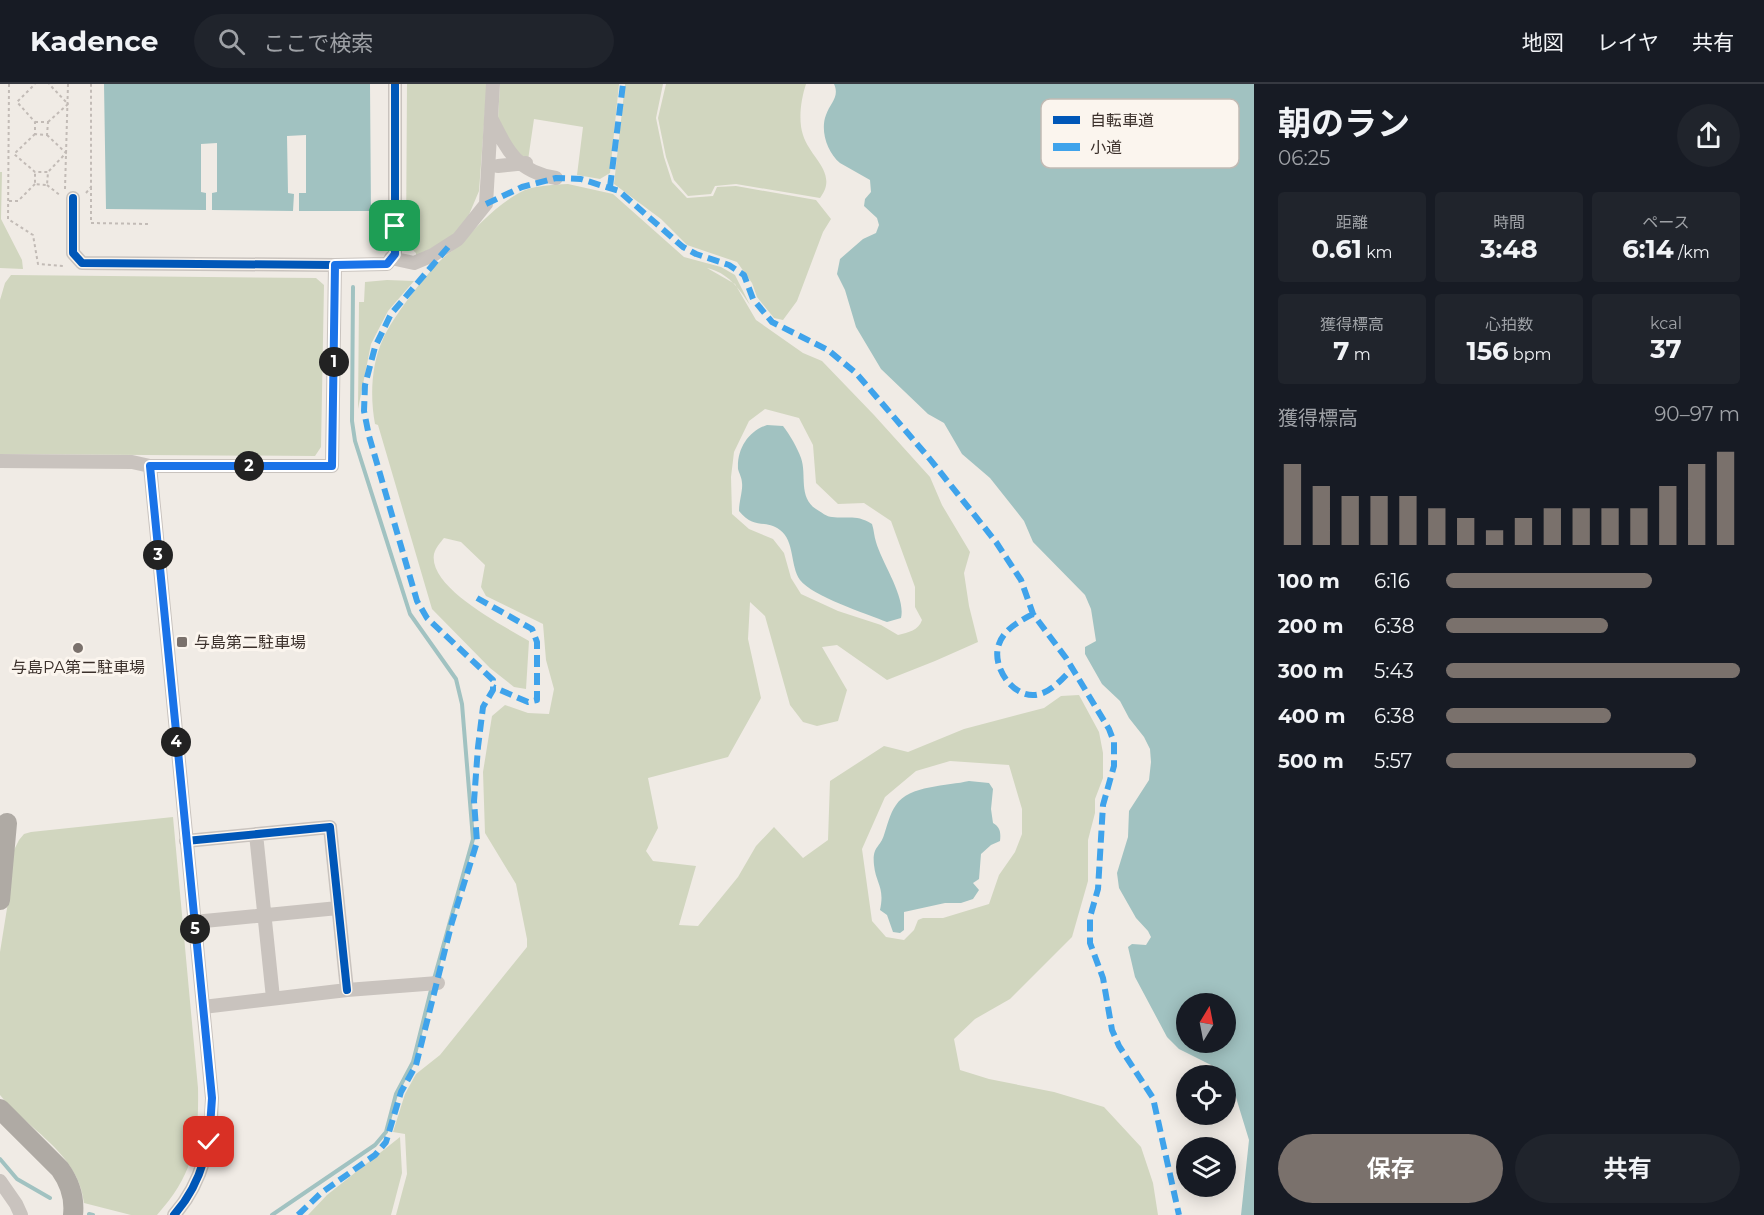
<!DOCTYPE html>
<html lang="ja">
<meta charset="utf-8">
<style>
:root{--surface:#171b24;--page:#20242c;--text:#f1f3f6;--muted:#9ea1a6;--line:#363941;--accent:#7a716c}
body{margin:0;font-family:Montserrat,"Noto Sans JP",sans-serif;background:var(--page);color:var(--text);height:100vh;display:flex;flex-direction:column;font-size:22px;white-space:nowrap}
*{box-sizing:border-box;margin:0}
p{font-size:20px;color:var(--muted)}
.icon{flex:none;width:33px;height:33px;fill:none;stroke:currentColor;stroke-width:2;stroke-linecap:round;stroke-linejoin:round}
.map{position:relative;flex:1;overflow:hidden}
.sheet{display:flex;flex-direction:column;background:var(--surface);width:510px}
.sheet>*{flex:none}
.needle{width:39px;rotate:10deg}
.buttons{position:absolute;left:1176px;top:909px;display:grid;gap:12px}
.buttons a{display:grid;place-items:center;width:60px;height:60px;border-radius:50%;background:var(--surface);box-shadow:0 3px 15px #0003;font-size:30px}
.pin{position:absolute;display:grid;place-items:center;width:51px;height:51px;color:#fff;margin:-26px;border-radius:12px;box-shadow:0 3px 9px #0006}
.km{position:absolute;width:30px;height:30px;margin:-15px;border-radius:50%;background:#222;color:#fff;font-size:16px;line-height:30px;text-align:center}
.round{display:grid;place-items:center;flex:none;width:63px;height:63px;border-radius:32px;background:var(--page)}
.summary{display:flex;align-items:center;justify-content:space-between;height:102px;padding:0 24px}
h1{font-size:33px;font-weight:700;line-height:45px}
.stats{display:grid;grid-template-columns:repeat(3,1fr);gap:9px;height:102px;padding:6px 24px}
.stats div{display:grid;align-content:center;border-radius:6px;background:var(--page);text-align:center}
.stats b{font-size:26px;font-weight:700}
.stats small{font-size:16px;font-weight:400}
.stats p{font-size:16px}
.chart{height:168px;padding:12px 24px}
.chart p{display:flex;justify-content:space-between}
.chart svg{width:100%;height:108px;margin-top:6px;stroke:var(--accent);stroke-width:6}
.button{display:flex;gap:12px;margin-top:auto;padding:12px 24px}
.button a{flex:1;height:69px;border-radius:36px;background:var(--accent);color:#fff;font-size:24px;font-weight:700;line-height:69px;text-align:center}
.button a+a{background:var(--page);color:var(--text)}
ul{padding:0 24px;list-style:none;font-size:20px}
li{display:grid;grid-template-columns:96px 72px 1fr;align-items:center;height:45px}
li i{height:15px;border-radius:8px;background:var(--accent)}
header{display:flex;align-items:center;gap:36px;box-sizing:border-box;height:84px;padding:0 30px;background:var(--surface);border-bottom:2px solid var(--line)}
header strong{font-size:28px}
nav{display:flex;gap:33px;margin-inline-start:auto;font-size:21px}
.search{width:420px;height:54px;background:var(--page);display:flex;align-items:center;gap:15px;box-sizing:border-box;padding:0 21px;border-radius:33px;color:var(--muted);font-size:22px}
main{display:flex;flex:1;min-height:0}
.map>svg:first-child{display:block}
.green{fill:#d1d6bf;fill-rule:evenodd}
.water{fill:#a1c2c1;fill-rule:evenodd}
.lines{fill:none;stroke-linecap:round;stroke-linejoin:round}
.stream{stroke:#a1c2c1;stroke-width:4}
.path{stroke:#c2bbb6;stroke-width:2;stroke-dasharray:3 3;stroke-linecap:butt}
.minor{stroke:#c9c3be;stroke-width:14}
.highway{stroke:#afaaa4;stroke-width:20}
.quiet{stroke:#3fa3eb;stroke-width:6;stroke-dasharray:12 6;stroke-linecap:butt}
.cycleway-casing{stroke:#fbf5ee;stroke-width:11}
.cycleway{stroke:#0057b8;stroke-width:8}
.route-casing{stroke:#fff;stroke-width:12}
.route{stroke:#1a73e8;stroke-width:8}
.poi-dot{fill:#7a716c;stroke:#fbf5ee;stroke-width:2}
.labels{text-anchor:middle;stroke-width:6;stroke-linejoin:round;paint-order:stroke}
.poi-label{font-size:16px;fill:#3b302b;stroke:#fbf5ee;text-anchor:start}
.key{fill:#fbf5ee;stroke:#c1bab4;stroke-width:1.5}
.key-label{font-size:16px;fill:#3b302b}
</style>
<header>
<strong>Kadence</strong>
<div class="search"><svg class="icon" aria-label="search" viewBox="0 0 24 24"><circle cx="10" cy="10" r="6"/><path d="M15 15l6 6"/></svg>ここで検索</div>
<nav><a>地図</a><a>レイヤ</a><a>共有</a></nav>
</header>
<main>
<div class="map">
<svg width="1254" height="1131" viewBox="0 0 1254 1131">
<rect width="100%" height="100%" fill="#f0ebe5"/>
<path class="green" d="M407,0H487L479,107L468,133L453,152L416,173V169L406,160Z
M500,0H619L610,89L600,95L577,91L583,43L534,35L528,76L519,74L498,35Z
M625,0H663L656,34L664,73L672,98L687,114L713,112L717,103L736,102L816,116L831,135L823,148L797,217L783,236L774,234L757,213L752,199L737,178L687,161L661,135L614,100Z
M666,0H806C801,15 798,36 803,51C810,74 839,89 820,114L736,100L715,102L711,110L688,112L674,96L666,73L658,34Z
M0,88H2L1,135L22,176L23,185L0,184Z
M568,100L613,110L684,173L721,183L735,191L750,221C738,203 728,189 707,184L735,200L756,236L803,269L822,277L874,331L930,393L942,421L970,468L964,489L969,522L978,558L935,577L887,596L837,561L822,563L847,606L838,637L817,642L803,638L790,621L765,532L750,518L748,555L761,614L728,673L648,694L658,744L646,767L653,777L696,782L679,841L698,842L738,793L756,762L774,743L803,774L828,756L830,697L884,662L908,668L964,645L1044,624L1061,612L1079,611L1099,648L1103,669V694L1095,715V729L1088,756V797L1072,853L1010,915L975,935L954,955L960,986L989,995L1054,1008L1104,1023L1141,1063L1153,1099L1158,1131H396L407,1090L405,1050L393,1048L405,1010L416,990L440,971L527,863V855L516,800L485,749L483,688L492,632L505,621L528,629L549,630L554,605L546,576L543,540L486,512L481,503L485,481L461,458L444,454C440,459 436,463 434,470C428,504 504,542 529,557L526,605L514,603L490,584L432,525L378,341L375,340C370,313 371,281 383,255C392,234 426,190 443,174C447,170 453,167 457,163C477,143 494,123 519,109C533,101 552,101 568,100ZM765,325L799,334L813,361L816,399L838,420L864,419L891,437L915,503V523L922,536C918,547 909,548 898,551L881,541L838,527L801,510L791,494L784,469L773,455L749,445L732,430L731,393L734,368L749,337ZM950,677L1009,681L1022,725V750L1015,768L999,791L989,820L943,834H923L918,836L914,846L904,856L886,853L872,837L862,765L885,713L916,687Z
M11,191L316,194L324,201L321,363L315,372L0,370V216L5,199Z
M387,196L414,197L388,227L371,260L358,325L359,218H364L365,198Z
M173,733L198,1004C199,1058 194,1090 157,1131H131L84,1119C79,1070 29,1046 0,1011V868L9,812L12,770L19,756L24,750L31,748Z
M400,1053L402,1089L391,1131H308L327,1111Z"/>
<path class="water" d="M104,0H370L371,127H299V109H306V51L287,52L288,109L294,110L293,127L212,126V109L217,108V59L201,60V108L206,109V126L106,125Z
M834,0H1254V1131H1241L1249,1056L1234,1007L1226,992L1217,984L1179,965L1167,953L1135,893L1128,863L1132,860L1146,861L1151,853L1148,847L1136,834L1119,804L1117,789L1128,753L1129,727L1149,696L1151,678L1150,665L1144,653L1129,634L1120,617L1102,600L1085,570V563L1096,557L1091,525L1085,511L1033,458L1024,437L1017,428L990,394L962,370L944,339L928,330L881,285L856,243L845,206L837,190L840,175L863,155L876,149L879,141L877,134L864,122L865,115L871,108L870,96L840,79C827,68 820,46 826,31C830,19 840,13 834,0ZM1186,920H1226V958H1186Z
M767,341L783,342C790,351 797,363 801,374C807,391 798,413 816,425C821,428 827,433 832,433C849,435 856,430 872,440C874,446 874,452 876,458C882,479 906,513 901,534L887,538C867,530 812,512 800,496C790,482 795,457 780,446C765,435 754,446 739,427C739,418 743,406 742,399C742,394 739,389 738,385C737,364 749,347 767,341Z
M969,697L989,699L993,705L991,725L993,739C1000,743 1001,748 1000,757L991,761L981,770L979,795L973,799L979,806L973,815L961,819H945L904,828V846L900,849L893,848L887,831L880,826C885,803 876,800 874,781C872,762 880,764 884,751C887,742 890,729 896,721C909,701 948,702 969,697Z"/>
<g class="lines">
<path class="stream" d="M353,203L352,337L355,357L410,530L456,595L462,620L473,755L434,895
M0,1075L17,1095L50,1114
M89,1130L93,1131
M272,1131L375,1061L386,1048L396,1010L413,978L432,902"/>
<path class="path" d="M9,0L8,135L33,151L38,180L63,182
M35,38H48L47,51L35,50V38L17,18L35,0
M48,38L68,20L49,0
M35,50L14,70L35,88H48L47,101L35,100V88
M47,51L66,69L48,88
M47,101L61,112
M91,103V139L149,140
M65,105L68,0
M86,109L91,103V0
M9,117H18L35,100"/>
<path class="minor" d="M492,36C508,68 518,88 556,94
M498,82L526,79
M73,114V169L82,179L335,181L387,180L395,170V0
M391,174L414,179L433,171L458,155L486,120L493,0
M0,377L132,378L150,382H332L335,181
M150,382L212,1014C211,1057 204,1097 174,1131
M256,750L273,914
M186,757L330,743L347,906
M194,838L338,824
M203,923L347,906L438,899
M0,1097L16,1120L21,1131"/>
<path class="highway" d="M0,816L7,739
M0,1025L60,1085C70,1099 75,1113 73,1131"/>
<path class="quiet" d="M610,103L623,0
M486,120L522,103L556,94L581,95L619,107L683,163L696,170L729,181L744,191L753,215L772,238L828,266L856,289L929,374L996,458L1021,496L1033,530L1066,574L1109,645L1114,658V682L1103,721L1098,805L1090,833V859L1103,894L1112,946L1119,962L1153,1014L1179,1131
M477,514L532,545L537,558V616L528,618L493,603
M1033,530C1020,537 1004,545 999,560C991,581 1011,612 1034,611C1050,610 1062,595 1072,585
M298,1131L321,1109L375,1071L386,1058L401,1008L416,981L452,838L477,758L474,717L478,663L483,623L493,606V596L427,534L417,517L369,352L364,327L365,301L375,263L391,230L449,162"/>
<g class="cycleway-casing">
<path id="cycleway" d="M73,114V169L82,179L335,181L387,180L395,170V0
M150,382L212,1014C211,1057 204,1097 174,1131
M186,757L330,743L347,906"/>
</g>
<use href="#cycleway" class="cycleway"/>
</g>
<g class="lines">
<g class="route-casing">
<path id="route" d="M209,1058L212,1014L150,382H332L335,181L387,180L395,170V142"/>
</g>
<use href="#route" class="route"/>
</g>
<g class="poi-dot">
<rect x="176" y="552" width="12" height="12" rx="3"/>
<circle cx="78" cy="564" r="6"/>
</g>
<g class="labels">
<g class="poi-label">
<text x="194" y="564">与島第二駐車場</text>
<text x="78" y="589" text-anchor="middle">与島PA第二駐車場</text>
</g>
</g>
<rect x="1041" y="15" width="198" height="69" rx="9" class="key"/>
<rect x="1053" y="32" width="27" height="8" fill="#0057b8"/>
<rect x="1053" y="59" width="27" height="8" fill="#3fa3eb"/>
<g class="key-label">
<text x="1090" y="42">自転車道</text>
<text x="1090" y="69">小道</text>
</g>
</svg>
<div class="buttons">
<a><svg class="needle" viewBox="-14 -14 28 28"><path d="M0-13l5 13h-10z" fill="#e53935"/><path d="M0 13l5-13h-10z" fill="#9ea1a6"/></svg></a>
<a><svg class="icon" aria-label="locate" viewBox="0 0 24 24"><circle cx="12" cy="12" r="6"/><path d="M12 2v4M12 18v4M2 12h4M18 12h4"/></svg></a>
<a><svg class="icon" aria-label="layers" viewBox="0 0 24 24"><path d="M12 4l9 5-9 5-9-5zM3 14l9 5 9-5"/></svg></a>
</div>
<div class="pin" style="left:395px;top:142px;background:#1e9e55"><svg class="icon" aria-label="arrive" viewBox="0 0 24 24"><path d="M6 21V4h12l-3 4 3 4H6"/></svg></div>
<div class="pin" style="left:209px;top:1058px;background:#d93025"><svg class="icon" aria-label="check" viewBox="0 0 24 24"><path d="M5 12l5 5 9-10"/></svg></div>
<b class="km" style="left:334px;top:278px">1</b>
<b class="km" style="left:249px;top:382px">2</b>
<b class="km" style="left:158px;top:471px">3</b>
<b class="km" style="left:176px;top:658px">4</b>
<b class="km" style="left:195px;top:845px">5</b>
</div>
<section class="sheet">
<div class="summary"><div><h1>朝のラン</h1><p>06:25</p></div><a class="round"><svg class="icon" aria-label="share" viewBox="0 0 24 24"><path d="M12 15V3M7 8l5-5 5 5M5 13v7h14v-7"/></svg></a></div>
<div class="stats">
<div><p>距離</p><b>0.61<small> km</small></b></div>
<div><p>時間</p><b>3:48</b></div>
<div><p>ペース</p><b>6:14<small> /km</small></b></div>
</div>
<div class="stats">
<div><p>獲得標高</p><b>7<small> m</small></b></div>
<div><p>心拍数</p><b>156<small> bpm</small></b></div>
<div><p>kcal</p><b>37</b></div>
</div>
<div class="chart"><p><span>獲得標高</span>90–97 m</p>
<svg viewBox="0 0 160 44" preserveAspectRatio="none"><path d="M5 44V11M15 44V20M25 44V24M35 44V24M45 44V24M55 44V29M65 44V33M75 44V38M85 44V33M95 44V29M105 44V29M115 44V29M125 44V29M135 44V20M145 44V11M155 44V6"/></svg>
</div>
<ul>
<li><b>100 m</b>6:16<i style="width:70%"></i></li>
<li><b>200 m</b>6:38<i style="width:55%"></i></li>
<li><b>300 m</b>5:43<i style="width:100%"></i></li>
<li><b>400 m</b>6:38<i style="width:56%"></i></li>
<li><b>500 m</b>5:57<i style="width:85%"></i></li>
</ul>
<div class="button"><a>保存</a><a>共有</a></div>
</section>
</main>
